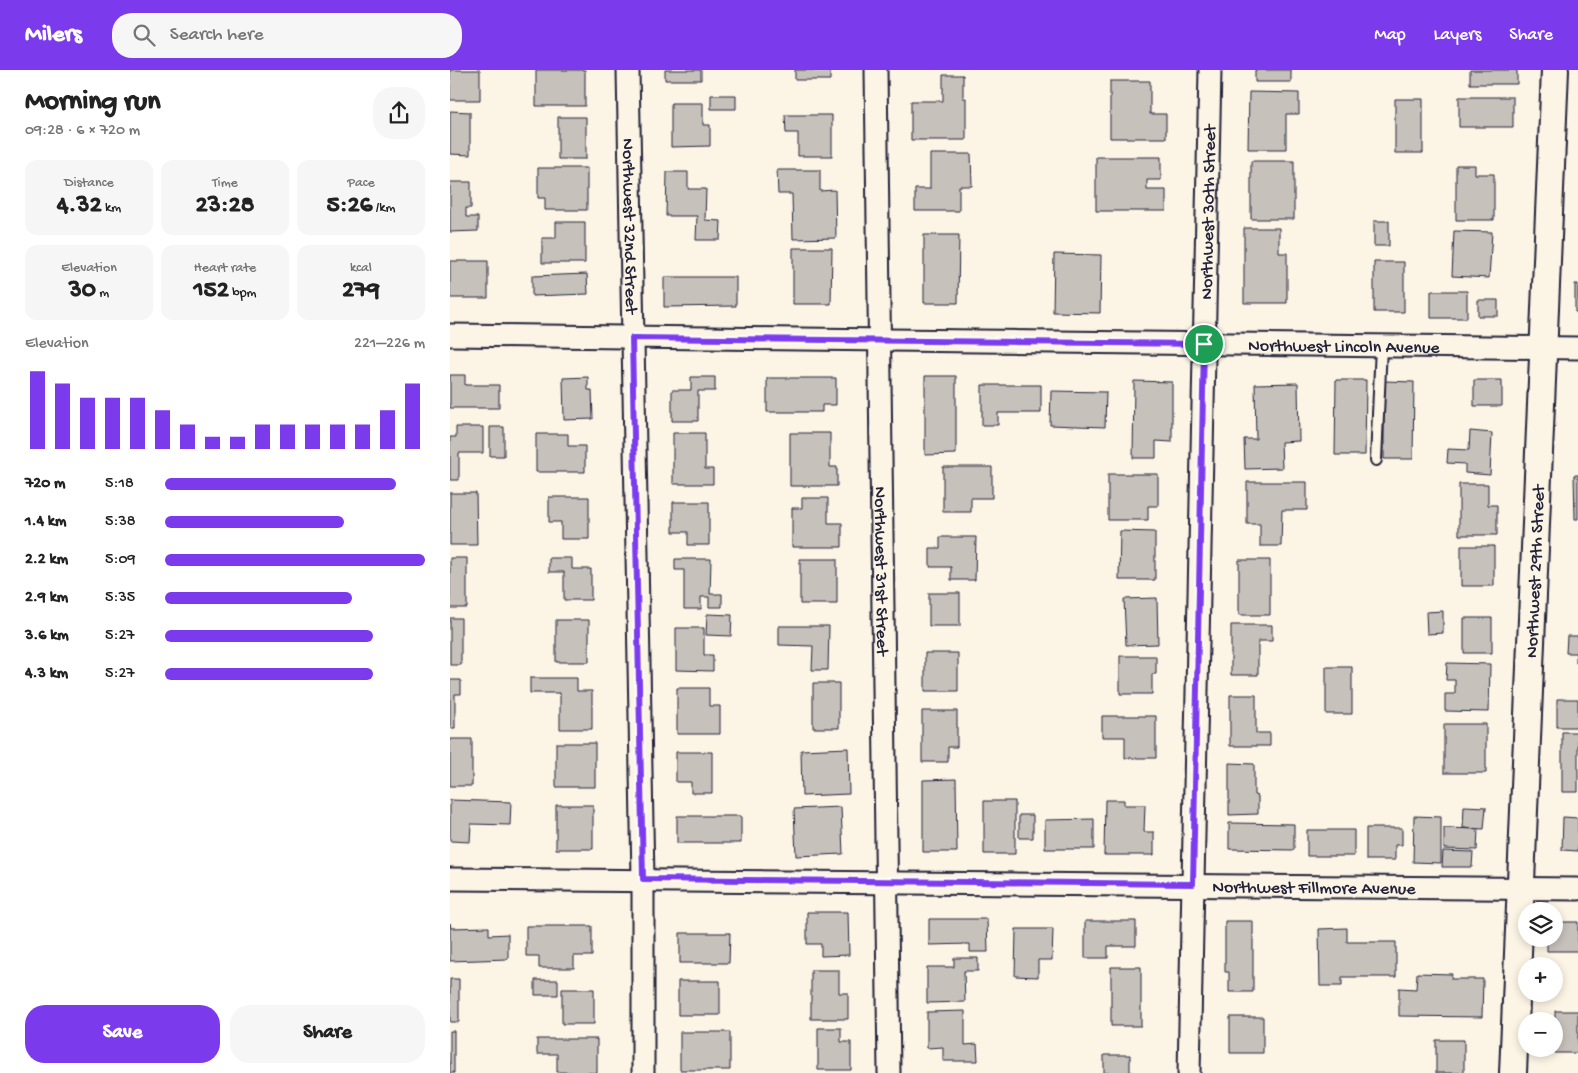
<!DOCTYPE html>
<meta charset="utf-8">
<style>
:root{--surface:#fff;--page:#f6f6f6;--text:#222;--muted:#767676;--accent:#7c3aed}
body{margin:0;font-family:"Gochi Hand",sans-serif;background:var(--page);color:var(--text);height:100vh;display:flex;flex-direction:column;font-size:19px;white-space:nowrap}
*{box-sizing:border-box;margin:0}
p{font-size:16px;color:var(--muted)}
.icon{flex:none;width:28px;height:28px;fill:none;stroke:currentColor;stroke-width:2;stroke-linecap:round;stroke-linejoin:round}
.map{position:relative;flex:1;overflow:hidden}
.panel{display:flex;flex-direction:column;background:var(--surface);width:450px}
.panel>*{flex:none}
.buttons{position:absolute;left:1068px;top:832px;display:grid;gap:10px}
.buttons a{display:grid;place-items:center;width:45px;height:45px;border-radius:50%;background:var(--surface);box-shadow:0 2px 8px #0003;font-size:25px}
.pin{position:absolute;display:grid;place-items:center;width:42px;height:42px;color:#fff;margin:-21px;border:2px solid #fff;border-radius:50%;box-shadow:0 1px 5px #0007}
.round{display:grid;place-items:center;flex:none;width:52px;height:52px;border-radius:20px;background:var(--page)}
.headline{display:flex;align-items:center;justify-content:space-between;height:85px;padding:0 25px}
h1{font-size:28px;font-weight:700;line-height:38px}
.figures{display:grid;grid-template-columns:repeat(3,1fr);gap:8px;height:85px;padding:5px 25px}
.figures div{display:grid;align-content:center;border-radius:12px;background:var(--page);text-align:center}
.figures b{font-size:25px;font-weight:700}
.figures small{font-size:14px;font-weight:400}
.figures p{font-size:14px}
.chart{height:140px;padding:10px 25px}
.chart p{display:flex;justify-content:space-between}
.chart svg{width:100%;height:90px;margin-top:5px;stroke:var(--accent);stroke-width:6}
.action{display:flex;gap:10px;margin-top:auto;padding:10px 25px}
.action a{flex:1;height:58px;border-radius:20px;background:var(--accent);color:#fff;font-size:20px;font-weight:700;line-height:58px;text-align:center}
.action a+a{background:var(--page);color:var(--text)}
ul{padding:0 25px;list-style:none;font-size:16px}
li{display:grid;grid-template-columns:80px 60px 1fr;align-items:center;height:38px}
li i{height:12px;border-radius:6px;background:var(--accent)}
header{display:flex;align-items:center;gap:30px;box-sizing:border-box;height:70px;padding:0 25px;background:var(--accent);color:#fff}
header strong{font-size:24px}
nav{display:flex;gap:28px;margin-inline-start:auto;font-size:18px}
.search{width:350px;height:45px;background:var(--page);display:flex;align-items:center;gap:12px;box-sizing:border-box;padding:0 18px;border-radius:20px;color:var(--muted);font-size:19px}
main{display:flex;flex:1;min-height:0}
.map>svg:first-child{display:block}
.building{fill:#c6c1bb;stroke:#22223b}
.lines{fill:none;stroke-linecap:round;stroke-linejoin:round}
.service-casing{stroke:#22223b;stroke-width:14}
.minor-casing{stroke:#22223b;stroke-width:25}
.tertiary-casing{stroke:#22223b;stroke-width:30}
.service{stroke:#fcf5e5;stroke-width:10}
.minor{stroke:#fcf5e5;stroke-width:21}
.tertiary{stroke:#fcf5e5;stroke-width:26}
.route-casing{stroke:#fff;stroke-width:10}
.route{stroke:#7c3aed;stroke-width:6}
.labels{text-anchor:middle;stroke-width:5;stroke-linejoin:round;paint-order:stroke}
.street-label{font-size:18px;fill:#22223b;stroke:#fcf5e5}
</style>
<header>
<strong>Milers</strong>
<div class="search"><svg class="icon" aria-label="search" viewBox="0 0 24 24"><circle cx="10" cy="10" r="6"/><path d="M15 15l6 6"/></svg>Search here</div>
<nav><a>Map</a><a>Layers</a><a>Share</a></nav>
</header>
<main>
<section class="panel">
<div class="headline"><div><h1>Morning run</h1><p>09:28 · 6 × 720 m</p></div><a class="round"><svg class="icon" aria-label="share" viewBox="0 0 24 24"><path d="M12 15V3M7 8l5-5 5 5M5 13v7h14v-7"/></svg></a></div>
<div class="figures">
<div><p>Distance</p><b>4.32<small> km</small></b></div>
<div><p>Time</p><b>23:28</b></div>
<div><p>Pace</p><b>5:26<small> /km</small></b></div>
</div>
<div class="figures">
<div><p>Elevation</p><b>30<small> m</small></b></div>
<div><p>Heart rate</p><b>152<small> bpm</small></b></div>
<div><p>kcal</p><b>279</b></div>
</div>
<div class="chart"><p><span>Elevation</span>221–226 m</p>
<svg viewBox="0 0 160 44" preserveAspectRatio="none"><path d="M5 44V6M15 44V12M25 44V19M35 44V19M45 44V19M55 44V25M65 44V32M75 44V38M85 44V38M95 44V32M105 44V32M115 44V32M125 44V32M135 44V32M145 44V25M155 44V12"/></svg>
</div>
<ul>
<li><b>720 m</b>5:18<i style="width:89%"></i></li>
<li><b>1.4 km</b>5:38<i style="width:69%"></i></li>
<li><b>2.2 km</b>5:09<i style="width:100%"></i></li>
<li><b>2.9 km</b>5:35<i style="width:72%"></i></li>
<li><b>3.6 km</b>5:27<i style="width:80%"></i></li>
<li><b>4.3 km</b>5:27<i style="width:80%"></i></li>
</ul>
<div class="action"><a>Save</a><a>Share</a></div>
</section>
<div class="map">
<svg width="1128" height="1003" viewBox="0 0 1128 1003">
<rect width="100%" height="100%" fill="#fcf5e5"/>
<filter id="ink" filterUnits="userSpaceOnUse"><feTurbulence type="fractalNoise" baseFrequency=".02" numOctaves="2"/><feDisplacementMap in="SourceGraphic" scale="10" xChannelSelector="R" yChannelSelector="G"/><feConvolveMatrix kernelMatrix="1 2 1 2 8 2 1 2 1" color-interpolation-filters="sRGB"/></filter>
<g filter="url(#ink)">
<path class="building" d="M0,0H30V30H0Z
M86,0H135V36H86Z
M215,0H251V10H215Z
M345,0H380V10H345Z
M805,0H841V12H805Z
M1020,0H1067V14H1020Z
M493,5H513V28H516V70H461V31H493Z
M660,11H700V44H716V68H660Z
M799,22L849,23V44H836V79H798Z
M261,25H286V39H261Z
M1009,27H1063V57H1009Z
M945,29H973V83H945Z
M221,33H253V55H260V76L221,77Z
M0,41L20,42V85L0,84Z
M335,45H382V86H348V63H336Z
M108,47H136V89H108Z
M480,84H521L522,116H509V141H465V119H480Z
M646,87H711V110H697V120H716V141H646Z
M801,91H844V149H801Z
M1006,95H1025V104H1044V150H1006Z
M88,98H137V140H95V128H88Z
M327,100H370V121L385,120L386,168L343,169L342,124H328Z
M217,102H238V119H256L255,150L271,151L270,170H246L247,146H216Z
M0,112H21V138H16V147H28V161L0,162Z
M924,151H939V176H924Z
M106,152H135V193H92V168H106Z
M794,158H829V183H837V233H794Z
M1004,161L1042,162L1039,208L1002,206Z
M474,165H509L508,233H474Z
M343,178H382L381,234H343Z
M604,184L651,185L650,243L603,242Z
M0,191H38V228H0Z
M924,192H954V242H924Z
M137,204L138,224L82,226V206Z
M214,207H286V236L214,237Z
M1125,214H1128V242H1125Z
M981,221H1017V248H981Z
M1028,230H1048V246H1028Z
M0,305H15V315H49V338H0Z
M475,306H506V384L475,385Z
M138,307V320H142L143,349L114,350L113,308Z
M241,307H265V321H248V351H222V320H241Z
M317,308H386V335H372V342H317Z
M886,310H916L915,385H885Z
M1024,310H1052V336H1024Z
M684,311L722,312V372L706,371V388H683Z
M934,311L964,312L963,389H934Z
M848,313L849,371L831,372L832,398L795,399L794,369H806L805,314Z
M532,315H591V343H548V355H532Z
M601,321L656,322L655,357L600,355Z
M6,357H33V383H9V410H0V367H6Z
M40,357H54V386H40Z
M1020,361L1042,363L1040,405L1015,403V394L997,393L998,379L1019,380Z
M223,363H255V399H263V414H223Z
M340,363H380V397H387V416H340Z
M86,364H118V376H135V402H86Z
M493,397H542V428H521V442H493Z
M658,404H708V436H698V450H658Z
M1124,405H1128V449H1125Z
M797,412H857V440H832L831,476H810V454H797Z
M1009,414H1038V435H1047V465H1009Z
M0,423H26L27,475H0Z
M99,427H139V469H111V452H99Z
M352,428H378V453H392V477H342V438H352Z
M223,432H259V475H238V462H223Z
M670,461L705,462V510H669Z
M490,467H526L525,510H501V497H480V478H490Z
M1011,476H1044V516H1011Z
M0,488H17V538H0Z
M99,488H122V499H141V530H114V502H99Z
M225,489H261L260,524H272V537H259V527H251V539H234V500H225Z
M350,489H387V534H350Z
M789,490H820V545H789Z
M479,523H510V556H479Z
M707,528L708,574L676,575L674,529Z
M993,541V563L977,564L976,542Z
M257,544L282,545L281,566L256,565Z
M0,548H11V595H0Z
M1014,548H1042V583H1014Z
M106,550H139V592H106Z
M781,555H822V571H808V605H781Z
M329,556H379L378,600H362L363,576L329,575Z
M226,558H254V585H263V601L226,600Z
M1117,566H1128V593H1126V583H1116Z
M475,583H508V621H475Z
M670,586H706V604H702V624H670Z
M997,593L1040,594L1039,642L995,641V624H1005V610H996Z
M876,597H902V644H876Z
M80,608H127V621H142V659H110V623H80Z
M0,610H11V624H5V658H0Z
M363,613H389V658H363Z
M227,618H259V636H270V664H227Z
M780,625H806V663H820V676H780Z
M1107,629H1128V657H1107Z
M472,641H507V677H498V692H472Z
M652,646H706V688H675V667H652Z
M994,654H1036V703H994Z
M1112,662H1128V722H1112Z
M0,669H22V716H0Z
M106,673H145V717H106Z
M398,678L399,724L352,726L351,680Z
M226,682H262V723H241V712H226Z
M779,693L804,694V725L808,726V744L779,745Z
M506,709L507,782H473V710Z
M0,730L61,732L60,755L21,754L20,772L0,771Z
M655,730H674V735H695L694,762H704V785H654Z
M534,731H565V784H534Z
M106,735H143V779H106Z
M1014,736L1036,737L1034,759L1013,758Z
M391,737L393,784L346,786L344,739Z
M569,745H583V768H569Z
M227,746H291V773H227Z
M964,746L991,747V793L963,792Z
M1113,747L1128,748V781L1112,780Z
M644,749V779H595V750Z
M779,753L844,754V780L779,779Z
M916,758H952V775H945V790H916Z
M994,758L1028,759L1027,780L994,779Z
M857,760H904V786H857Z
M993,781L1023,782L1022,797H992Z
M357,842H398L399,885L371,886V874H357Z
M479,849H537L538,882H520V874L479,875Z
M635,851H686V876H658V888H635Z
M775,851H803V922H779V902H775Z
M1104,852H1128V881H1097V869H1104Z
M0,853L1,858L39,857V865L58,864V889L0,891Z
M76,856H142V886H124V898H89V886H76Z
M897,858V872H946V907H892V916H870L869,859Z
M566,859H603L602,890H588V907L565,906Z
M230,863H280L279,893H230Z
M504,888H528V901H514L515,932L477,933V897H504Z
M661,897H691V956H661Z
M361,900H389V923H398V949H361Z
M967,903L1002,904L1001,909H1033L1032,947L949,946V918L966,919Z
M0,909H9V952H0Z
M85,910H108V925H85Z
M228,911H270V945H228Z
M112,919H144V954H112Z
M515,941V975L527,974L528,991H493V977L477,978V942Z
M1105,941H1128V983H1105Z
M780,947H813V983H780Z
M368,958H391V972H401V1000H368Z
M0,961H4V1003H0Z
M230,962H280V1000H230Z
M87,969H147V1003L107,1002V984H87Z
M986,970H1014V1003H986Z
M654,985H680V1002L691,1003H654Z"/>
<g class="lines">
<g class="service-casing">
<path id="service" d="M926,390L931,276"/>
</g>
<g class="minor-casing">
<g id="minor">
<path id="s1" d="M178,0L193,809V1003"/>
<path id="s2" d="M426,0L439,1003"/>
<path id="s3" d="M0,265L1128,278"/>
<path id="s4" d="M0,809L1128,819"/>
<path id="s5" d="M739,1003L760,0"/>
</g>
</g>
<g class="tertiary-casing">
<g id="tertiary">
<path id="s6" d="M1063,1003L1105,0"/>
</g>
</g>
<use href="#service" class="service"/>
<use href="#minor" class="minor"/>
<use href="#tertiary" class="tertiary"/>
</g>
</g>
<g class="lines" filter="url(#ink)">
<g class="route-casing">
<path id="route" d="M182,268L754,274L743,814L193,809Z"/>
</g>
<use href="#route" class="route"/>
</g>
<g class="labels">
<g class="street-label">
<text dy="6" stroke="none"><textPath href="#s5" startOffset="861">Northwest 30th Street</textPath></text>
<text dy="6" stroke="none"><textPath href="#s1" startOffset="156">Northwest 32nd Street</textPath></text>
<text dy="6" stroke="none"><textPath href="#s3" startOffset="894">Northwest Lincoln Avenue</textPath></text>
<text dy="6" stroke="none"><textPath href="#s2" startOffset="501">Northwest 31st Street</textPath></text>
<text dy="6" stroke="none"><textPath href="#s6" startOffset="502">Northwest 29th Street</textPath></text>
<text dy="6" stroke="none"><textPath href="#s4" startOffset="864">Northwest Fillmore Avenue</textPath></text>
</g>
</g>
</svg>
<div class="buttons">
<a><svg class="icon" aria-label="layers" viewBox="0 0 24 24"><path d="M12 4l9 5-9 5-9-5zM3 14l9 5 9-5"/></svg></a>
<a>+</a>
<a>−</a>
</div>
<div class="pin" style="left:754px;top:274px;background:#1e9e55"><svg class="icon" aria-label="arrive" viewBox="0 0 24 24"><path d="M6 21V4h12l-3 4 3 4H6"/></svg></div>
</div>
</main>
